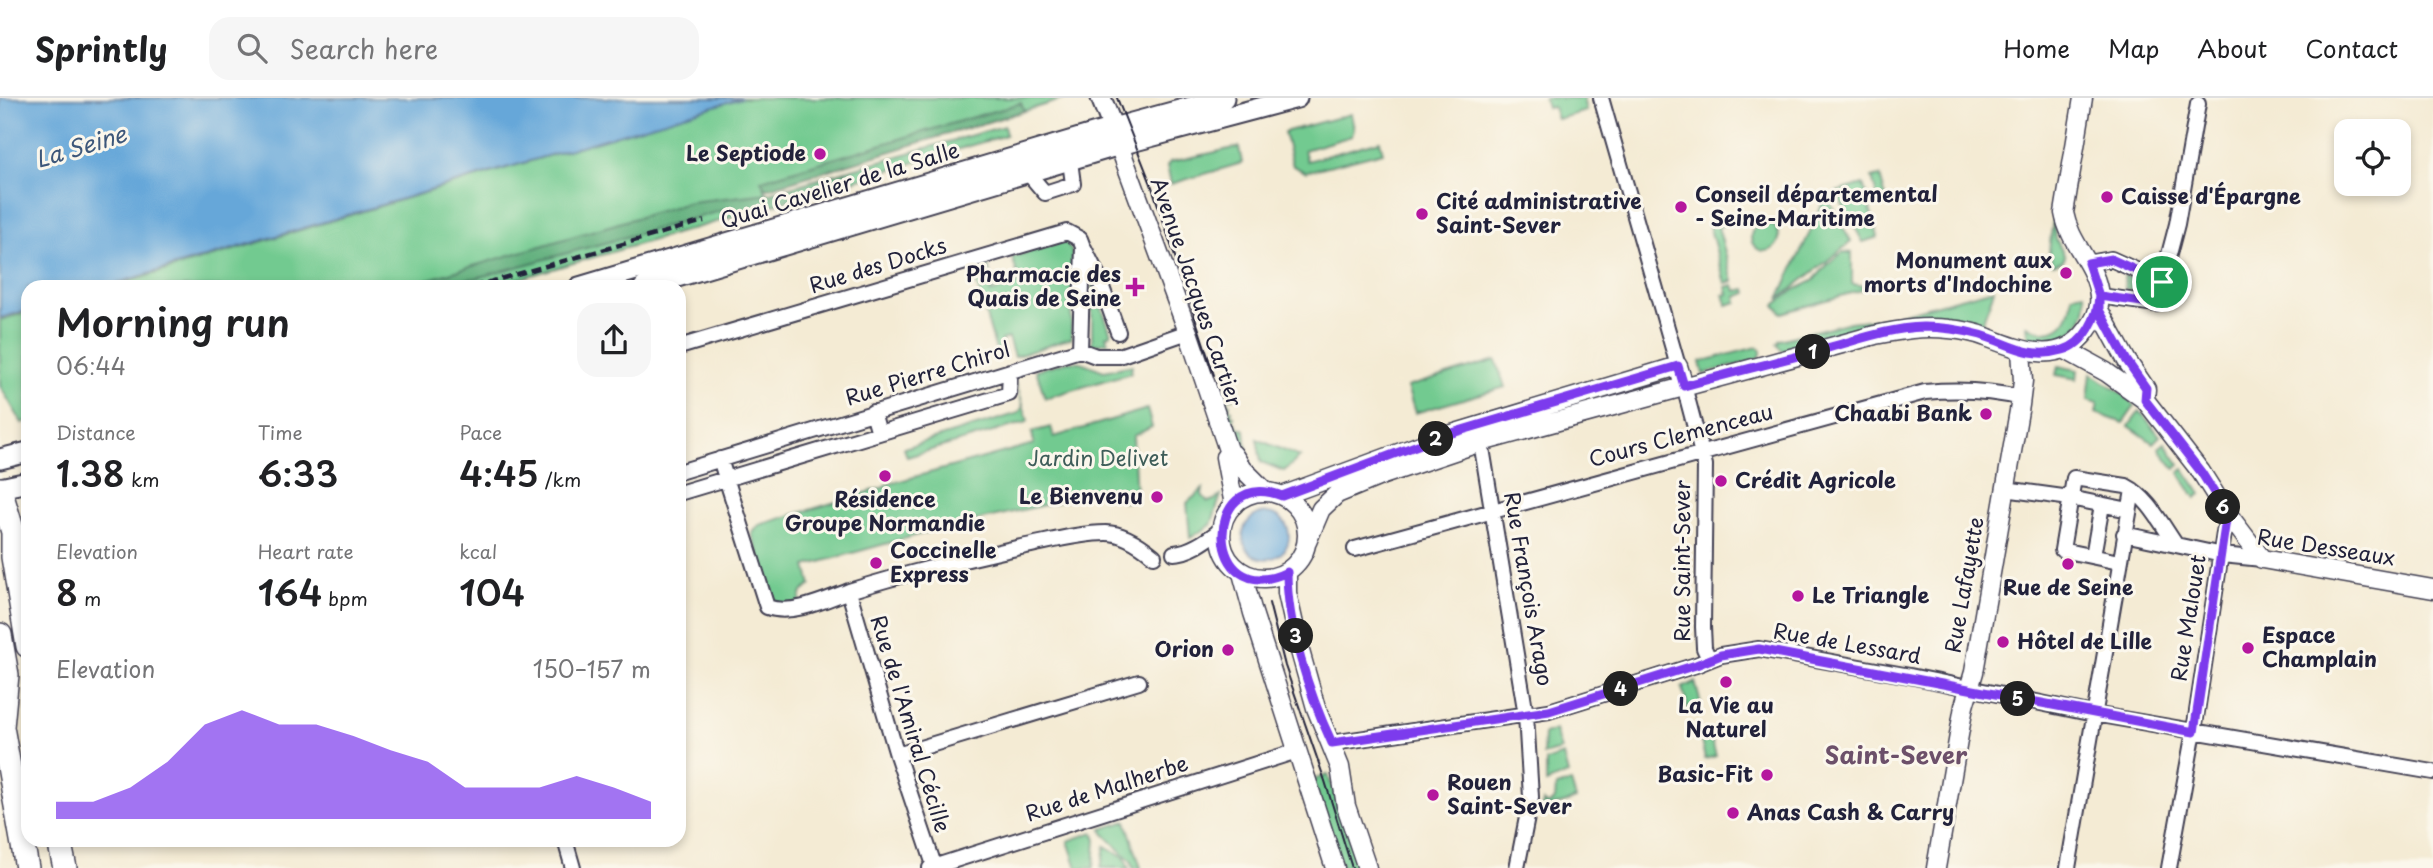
<!DOCTYPE html>
<meta charset="utf-8">
<style>
:root{--surface:#fff;--page:#f6f6f6;--text:#202124;--muted:#757577;--line:#e0e0e0;--accent:#7c3aed}
body{margin:0;font-family:"Playpen Sans",sans-serif;background:var(--page);color:var(--text);height:100vh;display:flex;flex-direction:column;font-size:26px;white-space:nowrap}
*{box-sizing:border-box;margin:0}
p{font-size:23px;color:var(--muted)}
.icon{flex:none;width:38px;height:38px;fill:none;stroke:currentColor;stroke-width:2;stroke-linecap:round;stroke-linejoin:round}
.map{position:relative;flex:1;overflow:hidden}
.sheet{position:absolute;left:21px;top:182px;width:665px;height:567px;display:flex;flex-direction:column;background:var(--surface);border-radius:21px;box-shadow:0 4px 10px #0003}
.sheet>*{flex:none}
.fabs{position:absolute;left:2334px;top:21px;display:grid;gap:14px}
.fabs a{display:grid;place-items:center;width:77px;height:77px;border-radius:14px;background:var(--surface);box-shadow:0 4px 10px #0003;font-size:35px}
.pin{position:absolute;display:grid;place-items:center;width:60px;height:60px;color:#fff;margin:-30px;border:4px solid #fff;border-radius:50%;box-shadow:0 2px 7px #0007}
.km{position:absolute;width:35px;height:35px;margin:-18px;border-radius:50%;background:#222;color:#fff;font-size:19px;line-height:35px;text-align:center}
.round{display:grid;place-items:center;flex:none;width:74px;height:74px;border-radius:21px;background:var(--page)}
.head{display:flex;align-items:center;justify-content:space-between;height:119px;padding:0 35px}
h1{font-size:38px;font-weight:600;line-height:52px}
.stats{display:grid;grid-template-columns:repeat(3,1fr);gap:10px;height:119px;padding:7px 35px}
.stats div{display:grid;align-content:center}
.stats b{font-size:35px;font-weight:600}
.stats small{font-size:19px;font-weight:400}
.stats p{font-size:19px}
.chart{height:196px;padding:14px 35px}
.chart p{display:flex;justify-content:space-between}
.chart svg{width:100%;height:126px;margin-top:7px;fill:var(--accent);opacity:.7}
header{display:flex;align-items:center;gap:42px;box-sizing:border-box;height:98px;padding:0 35px;background:var(--surface);border-bottom:2px solid var(--line)}
header strong{font-size:33px}
nav{display:flex;gap:38px;margin-inline-start:auto;font-size:24px}
.search{width:490px;height:63px;background:var(--page);display:flex;align-items:center;gap:18px;box-sizing:border-box;padding:0 24px;border-radius:21px;color:var(--muted);font-size:26px}
.map>svg:first-child{display:block}
.green{fill:#72ca90;stroke:#4a7666;stroke-width:2}
.forest{fill:#5dae7a;stroke:#40685a;stroke-width:2}
.water{fill:#66a7d9;stroke:#44648a;stroke-width:2}
.lines{fill:none;stroke-linecap:round;stroke-linejoin:round}
.minor-casing{stroke:#424052;stroke-width:18}
.tertiary-casing{stroke:#424052;stroke-width:21}
.secondary-casing{stroke:#424052;stroke-width:23}
.primary-casing{stroke:#424052;stroke-width:26}
.minor{stroke:#fff;stroke-width:14}
.tertiary{stroke:#fff;stroke-width:18}
.secondary{stroke:#fff;stroke-width:19}
.primary{stroke:#fff;stroke-width:23}
.tram{stroke:#22223b;stroke-width:2}
.rail{stroke:#22223b;stroke-width:4.5;stroke-dasharray:10 5;stroke-linecap:butt}
.route-casing{stroke:#fff;stroke-width:14}
.route{stroke:#7c3aed;stroke-width:9}
.poi-dot{fill:#b5179e;stroke:#fbf7ec;stroke-width:2.5}
.labels{text-anchor:middle;stroke-width:6;stroke-linejoin:round;paint-order:stroke}
.poi-label{font-size:21px;font-weight:bold;fill:#22223b;stroke:#fbf7ec;text-anchor:start}
.street-label{font-size:21px;fill:#22223b;stroke:#fbf7ec}
.park-label{font-size:21px;fill:#3e5d59;stroke:#fbf7ec}
.water-label{font-size:23px;font-style:italic;fill:#3d577a;stroke:#fbf7ec}
.quarter-label{font-size:24px;font-weight:bold;fill:#6c506a;stroke:#fbf7ec}
</style>
<header>
<strong>Sprintly</strong>
<div class="search"><svg class="icon" aria-label="search" viewBox="0 0 24 24"><circle cx="10" cy="10" r="6"/><path d="M15 15l6 6"/></svg>Search here</div>
<nav><a>Home</a><a>Map</a><a>About</a><a>Contact</a></nav>
</header>
<div class="map">
<svg width="2433" height="770" viewBox="0 0 2433 770">
<rect width="100%" height="100%" fill="#fbf7ec"/>
<filter id="ink" filterUnits="userSpaceOnUse"><feTurbulence type="fractalNoise" baseFrequency=".0143" numOctaves="2"/><feDisplacementMap in="SourceGraphic" scale="14" xChannelSelector="R" yChannelSelector="G"/><feConvolveMatrix kernelMatrix="1 2 1 2 8 2 1 2 1" color-interpolation-filters="sRGB"/></filter>
<filter id="wash" filterUnits="userSpaceOnUse"><feTurbulence type="fractalNoise" baseFrequency=".00686" numOctaves="4" result="noise"/><feDisplacementMap in="SourceGraphic" scale="28" xChannelSelector="R" yChannelSelector="G"/><feGaussianBlur stdDeviation="1.57" result="paint"/><feColorMatrix in="noise" values="0 0 0 0 0 0 0 0 0 0 0 0 0 0 0 0 0 1.4 0 .05"/><feComposite in="paint" operator="in"/></filter>
<g filter="url(#wash)">
<rect width="100%" height="100%" fill="#f4ebd4"/>
<path class="green" d="M741,0H1068L765,90L769,108L765,110L490,189H111Z
M1544,0H1583L1586,13L1557,21L1553,9L1547,10Z
M1351,16L1354,31L1352,38L1304,52L1307,63L1380,43L1383,54L1305,74L1293,68L1284,34Z
M1004,28L1006,37L849,84L845,73Z
M1239,49L1242,65L1171,86L1167,68L1170,64Z
M1880,78L1887,103L1879,104L1872,80Z
M1863,86L1878,139L1863,144L1836,94Z
M1826,97L1851,144L1779,201C1794,166 1812,133 1826,97Z
M2053,121L2056,141L2065,159L2063,163L2053,166L2049,154Z
M1727,122L1728,126L1718,129L1733,183L1725,185L1709,127Z
M1751 139a14 14 0 1 1 28 0a14 14 0 1 1-28 0Z
M1062,144L1068,146L1072,153L1071,240L1014,259L1008,240L1001,242L1005,257L998,259L973,173L988,167L993,190L990,195L1020,185L1012,159Z
M1843,154L1852,155V186L1872,189L1782,215L1775,207L1794,192L1813,183L1828,166Z
M2124,177L2153,190L2154,194L2150,197L2125,191Z
M1092,181L1111,236L1106,238L1108,244L1092,247Z
M1734,187L1736,193L1746,191L1747,195L1736,199L1737,204L1727,207L1724,197L1728,196L1726,189Z
M1994,191C1991,204 1985,214 1982,227C1956,219 1928,216 1901,221L1900,216Z
M2085,195C2091,229 2060,249 2029,244L2027,227C2031,229 2038,233 2043,233C2064,234 2073,214 2072,197Z
M28,214V323L22,325L0,288V222Z
M1887,220L1888,224L1829,237L1810,248L1782,253L1777,246L1780,242L1850,224Z
M1757,249L1761,252V257L1756,262L1703,276L1700,264Z
M1496,262L1505,289L1415,315L1407,289Z
M1069,263L1081,264L1104,273L1132,267L1131,275L1045,300L1036,272Z
M2058,268L2078,272L2077,281L2056,277Z
M2091,275L2124,297L2135,308L2123,325L2096,315L2098,305L2088,302Z
M1016,284L1028,323L1027,324L907,359L904,350L1019,315L1023,308Z
M1230,298L1235,300H1228L1227,304L1230,306L1228,310L1232,312L1230,317L1234,318L1232,323L1236,325L1235,328L1245,332L1247,357L1243,362L1221,306L1225,299Z
M1147,311L1152,329L1133,338L1136,401L1123,404L1120,390L1106,393L939,431L806,468L811,487L802,494L799,506L777,513L752,436L759,427L885,389V387L1034,346L1032,334L1051,329L1054,339Z
M2140,313L2160,338L2153,345L2129,328Z
M1257,341L1300,359L1284,373L1261,364Z
M2165,345L2180,367L2175,371L2159,350Z
M2184,371L2201,396L2196,400L2179,375Z
M1203,391L1202,397L1208,404L1214,402L1221,397L1211,427L1190,440L1187,405Z
M1695,584L1701,606L1688,611L1682,590Z
M1555,632L1561,652L1543,657L1544,636Z
M1711,640L1716,658L1705,661L1701,643Z
M1563,657L1568,676L1546,685V663Z
M1328,677L1360,770H1342L1312,682Z
M1571,684L1576,701L1542,712L1543,704L1548,707L1555,701L1556,689Z
M1126,723L1141,770H1133L1131,763L1103,735L1102,731Z
M1093,734L1096,742L1094,770H1077L1068,743Z
M1105,748L1124,759L1129,770H1101Z"/>
<path class="forest" d="M1021,5L1024,13L770,90H765L761,82Z
M845,73L849,84L727,121L724,112L476,180L424,189H402L690,104L769,95Z"/>
<path class="water" d="M0,0H742L104,189H28V212L0,220Z
M1243 438a23 23 0 1 1 46 0a23 23 0 1 1-46 0Z"/>
</g>
<g filter="url(#ink)">
<g class="lines">
<g class="minor-casing">
<path id="minor" d="M1601,0L1678,268
M1028,75L1045,95L1073,86L1070,63
M1084,150L1098,178L1118,234
M2088,165L2111,161L2162,184
M2100,198L2156,206L2177,126L2198,6
M679,249L1067,134L1080,141L1083,149L1080,252
M1684,288L1705,367L1703,529L1704,550L1709,561
M879,335L1009,296L1010,273
M1481,344L1526,617L1531,699L1517,770
M720,361L767,509C792,518 825,502 849,493C906,475 963,462 1021,449C1048,444 1079,435 1106,435C1123,435 1142,448 1154,458
M679,374L1080,252L1096,258H1119L1188,234
M2005,391L2070,400L2129,412
M679,395L879,335L873,314
M2124,436L2176,447
M1355,451L1925,294C1959,291 1988,292 2021,300
M1174,455C1192,454 1208,441 1222,431
M2093,458L2102,407
M2119,464L2062,452L2074,380L2126,388C2148,399 2162,427 2176,447L2222,457L2262,461
M849,494L897,657L935,770
M1332,645L1549,613L1696,567L1721,557L1759,551L1910,578L2094,616L2433,674
M897,657L1139,584
M565,742L573,770
M930,770L1297,653
M2068,770L2133,392
M2169,770L2194,633L2227,415"/>
</g>
<g class="tertiary-casing">
<path id="tertiary" d="M1114,34L1188,234L1229,355L1233,356L1242,370L1266,394
M2099,212L2127,263L2146,291L2145,302
M2066,252L2106,274L2145,302L2201,374L2227,415L2262,461L2433,491
M1229,355L1225,359L1234,407
M1221 437a43 43 0 1 1 86 0a43 43 0 1 1-86 0Z
M1282,398L1442,339L1678,268L1684,288
M1307,444L1321,411L1337,396L1383,377L1481,344L1875,237C1900,232 1923,228 1949,231C1961,232 1974,234 1986,239C2020,252 2060,269 2087,232C2095,222 2101,211 2099,198C2097,168 2070,147 2064,115L2083,0
M1287,474V495L1300,553L1316,610L1340,669L1346,708L1367,770
M1242,475L1253,515L1335,770
M1936,770L1964,608L1974,574L2020,307L2023,283L2021,252"/>
</g>
<g class="secondary-casing">
<path id="secondary" d="M1101,0L1113,30
M579,189L1113,30L1224,0
M644,189L1120,47L1297,0
M0,361L28,354
M0,390L28,384"/>
</g>
<g class="primary-casing">
<path id="primary" d="M0,391L13,434V459L28,548
M0,537L7,577L2,629L27,770
M59,742L65,770"/>
</g>
<use href="#minor" class="minor"/>
<use href="#tertiary" class="tertiary"/>
<use href="#secondary" class="secondary"/>
<use href="#primary" class="primary"/>
<path class="tram" d="M1117,0L1151,86L1214,277
M1269,505L1285,568L1325,683L1352,770"/>
<path class="rail" d="M472,189L704,123"/>
</g>
</g>
<g class="lines" filter="url(#ink)">
<g class="route-casing">
<path id="route" d="M2162,184L2157,206L2099,198C2098,219 2085,246 2063,252C2029,262 2011,246 1981,237C1962,232 1942,229 1923,229C1889,230 1855,243 1824,251C1777,264 1730,275 1684,288L1678,268L1442,338L1282,398C1200,367 1205,514 1287,474C1287,528 1309,596 1332,645L1549,613L1696,567L1721,557L1759,551L2194,634L2227,415L2201,374L2145,302L2146,290L2127,263L2099,212V198L2088,165L2111,161L2162,184"/>
</g>
<use href="#route" class="route"/>
</g>
<g class="poi-dot">
<circle cx="820" cy="56" r="7"/>
<circle cx="2107" cy="99" r="7"/>
<circle cx="1681" cy="109" r="7"/>
<circle cx="1422" cy="116" r="7"/>
<circle cx="2066" cy="175" r="7"/>
<path d="M1131.5 178.5h7v7h7v7h-7v7h-7v-7h-7v-7h7z"/>
<circle cx="1986" cy="316" r="7"/>
<circle cx="885" cy="378" r="7"/>
<circle cx="1721" cy="383" r="7"/>
<circle cx="1157" cy="399" r="7"/>
<circle cx="876" cy="465" r="7"/>
<circle cx="2068" cy="466" r="7"/>
<circle cx="1798" cy="498" r="7"/>
<circle cx="2003" cy="544" r="7"/>
<circle cx="2248" cy="550" r="7"/>
<circle cx="1228" cy="552" r="7"/>
<circle cx="1726" cy="584" r="7"/>
<circle cx="1767" cy="677" r="7"/>
<circle cx="1433" cy="697" r="7"/>
<circle cx="1733" cy="715" r="7"/>
</g>
<g class="labels">
<g class="poi-label">
<text x="806" y="63" text-anchor="end">Le Septiode</text>
<text x="1695" y="104">Conseil départemental<tspan x="1695" dy="24">- Seine-Maritime</tspan></text>
<text x="2121" y="106">Caisse d'Épargne</text>
<text x="1436" y="111">Cité administrative<tspan x="1436" dy="24">Saint-Sever</tspan></text>
<text x="2052" y="170" text-anchor="end">Monument aux<tspan x="2052" dy="24">morts d'Indochine</tspan></text>
<text x="1121" y="184" text-anchor="end">Pharmacie des<tspan x="1121" dy="24">Quais de Seine</tspan></text>
<text x="1972" y="323" text-anchor="end">Chaabi Bank</text>
<text x="1735" y="390">Crédit Agricole</text>
<text x="1143" y="406" text-anchor="end">Le Bienvenu</text>
<text x="885" y="409" text-anchor="middle">Résidence<tspan x="885" dy="24">Groupe Normandie</tspan></text>
<text x="890" y="460">Coccinelle<tspan x="890" dy="24">Express</tspan></text>
<text x="2068" y="497" text-anchor="middle">Rue de Seine</text>
<text x="1812" y="505">Le Triangle</text>
<text x="2262" y="545">Espace<tspan x="2262" dy="24">Champlain</tspan></text>
<text x="2017" y="551">Hôtel de Lille</text>
<text x="1214" y="559" text-anchor="end">Orion</text>
<text x="1726" y="615" text-anchor="middle">La Vie au<tspan x="1726" dy="24">Naturel</tspan></text>
<text x="1753" y="684" text-anchor="end">Basic-Fit</text>
<text x="1447" y="692">Rouen<tspan x="1447" dy="24">Saint-Sever</tspan></text>
<text x="1747" y="722">Anas Cash &amp; Carry</text>
</g>
<g class="street-label">
<text transform="translate(840 88) rotate(-17)" y="7">Quai Cavelier de la Salle</text>
<text transform="translate(878 168) rotate(-17)" y="7">Rue des Docks</text>
<text transform="translate(1196 194) rotate(71)" y="7">Avenue Jacques Cartier</text>
<text transform="translate(928 276) rotate(-17)" y="7">Rue Pierre Chirol</text>
<text transform="translate(1681 338) rotate(-15)" y="7">Cours Clemenceau</text>
<text transform="translate(2326 450) rotate(9)" y="7">Rue Desseaux</text>
<text transform="translate(1683 463) rotate(-90)" y="7">Rue Saint-Sever</text>
<text transform="translate(1965 487) rotate(-80)" y="7">Rue Lafayette</text>
<text transform="translate(1528 491) rotate(80)" y="7">Rue François Arago</text>
<text transform="translate(2189 520) rotate(-81)" y="7">Rue Malouet</text>
<text transform="translate(1847 546) rotate(10)" y="7">Rue de Lessard</text>
<text transform="translate(910 626) rotate(73)" y="7">Rue de l'Amiral Cécille</text>
<text transform="translate(1107 691) rotate(-18)" y="7">Rue de Malherbe</text>
</g>
<g class="park-label">
<text x="1098" y="368">Jardin Delivet</text>
</g>
<g class="water-label">
<text transform="translate(81 49) rotate(-17)" y="8">La Seine</text>
</g>
<g class="quarter-label">
<text x="1896" y="666">Saint-Sever</text>
</g>
</g>
</svg>
<div class="fabs">
<a><svg class="icon" aria-label="locate" viewBox="0 0 24 24"><circle cx="12" cy="12" r="6"/><path d="M12 2v4M12 18v4M2 12h4M18 12h4"/></svg></a>
</div>
<div class="pin" style="left:2162px;top:184px;background:#1e9e55"><svg class="icon" aria-label="arrive" viewBox="0 0 24 24"><path d="M6 21V4h12l-3 4 3 4H6"/></svg></div>
<b class="km" style="left:1813px;top:254px">1</b>
<b class="km" style="left:1436px;top:341px">2</b>
<b class="km" style="left:1296px;top:538px">3</b>
<b class="km" style="left:1621px;top:591px">4</b>
<b class="km" style="left:2018px;top:601px">5</b>
<b class="km" style="left:2223px;top:409px">6</b>
<section class="sheet">
<div class="head"><div><h1>Morning run</h1><p>06:44</p></div><a class="round"><svg class="icon" aria-label="share" viewBox="0 0 24 24"><path d="M12 15V3M7 8l5-5 5 5M5 13v7h14v-7"/></svg></a></div>
<div class="stats">
<div><p>Distance</p><b>1.38<small> km</small></b></div>
<div><p>Time</p><b>6:33</b></div>
<div><p>Pace</p><b>4:45<small> /km</small></b></div>
</div>
<div class="stats">
<div><p>Elevation</p><b>8<small> m</small></b></div>
<div><p>Heart rate</p><b>164<small> bpm</small></b></div>
<div><p>kcal</p><b>104</b></div>
</div>
<div class="chart"><p><span>Elevation</span>150–157 m</p>
<svg viewBox="0 0 160 44" preserveAspectRatio="none"><path d="M0 44V38L10 38L20 33L30 24L40 11L50 6L60 11L70 11L80 15L90 20L100 24L110 33L120 33L130 33L140 29L150 33L160 38V44z"/></svg>
</div>
</section>
</div>
